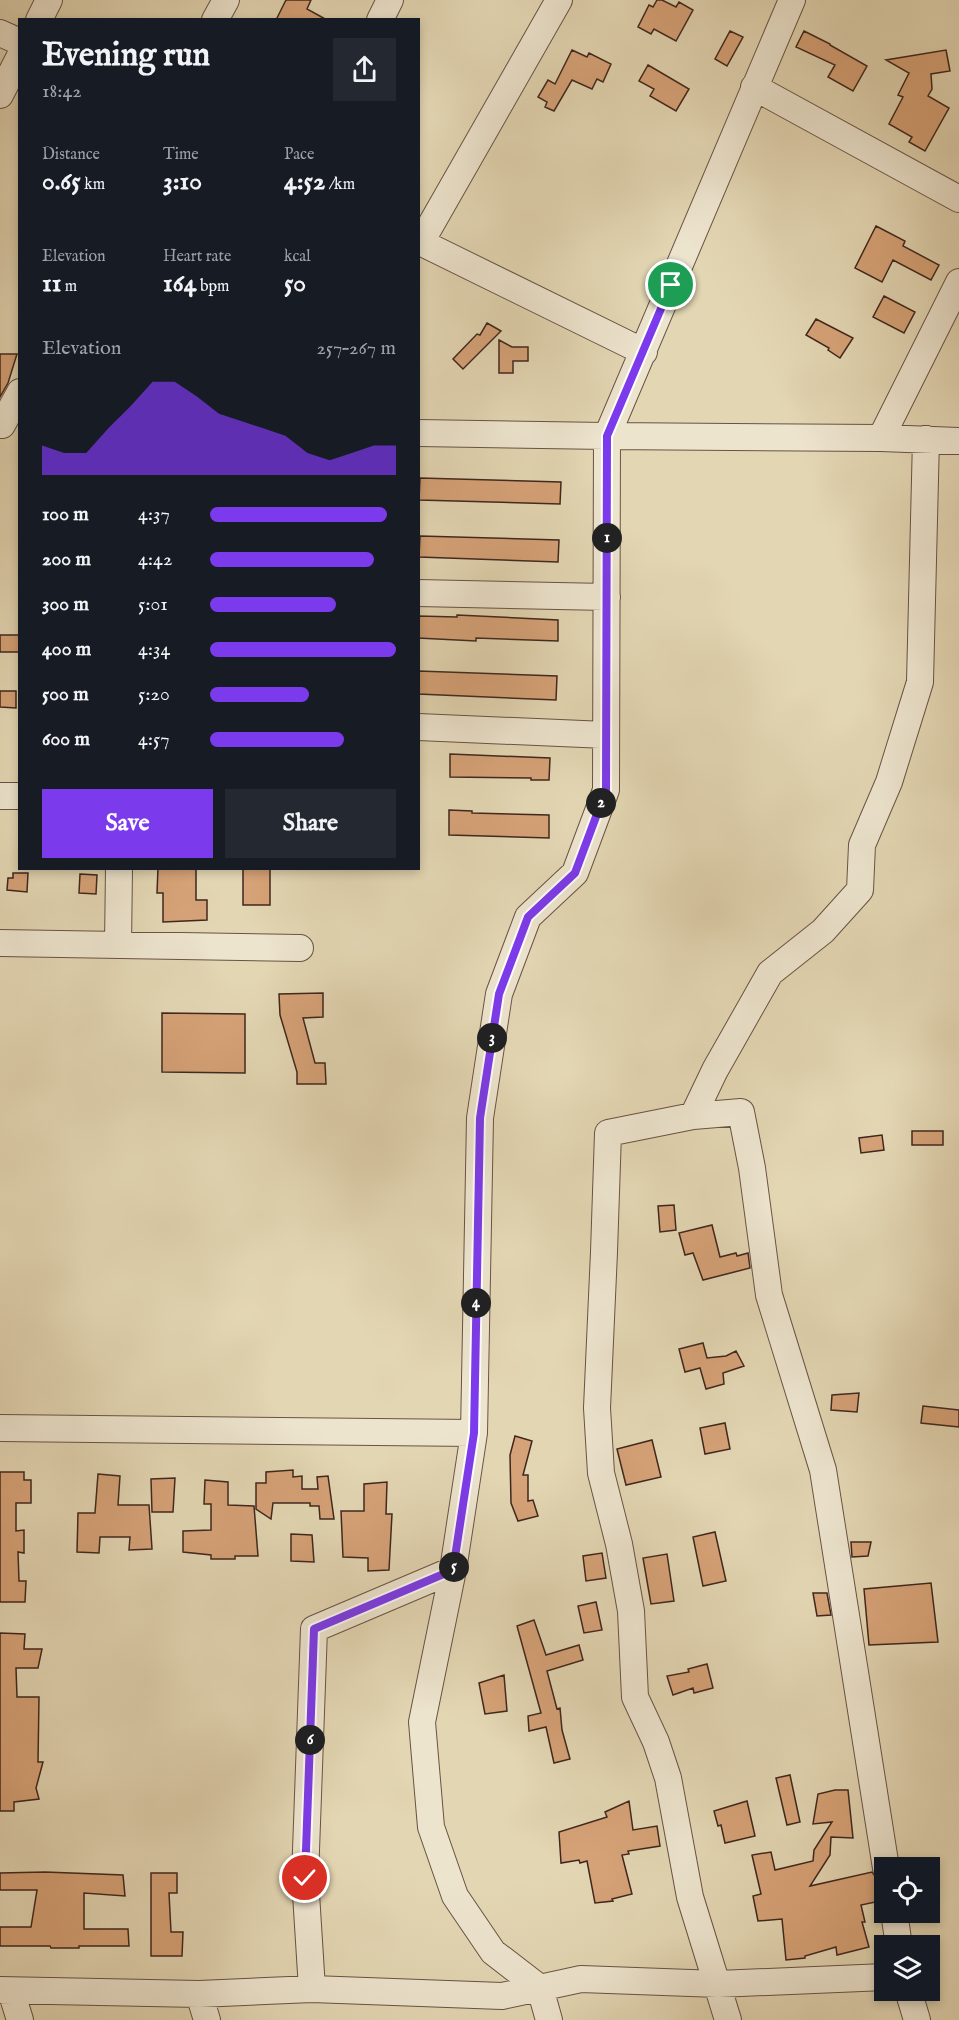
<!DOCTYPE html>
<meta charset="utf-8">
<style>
:root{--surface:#171b24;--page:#242831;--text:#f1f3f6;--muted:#9ea1a6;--accent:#7c3aed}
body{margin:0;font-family:"IM FELL English",serif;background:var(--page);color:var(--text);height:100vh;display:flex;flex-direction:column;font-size:22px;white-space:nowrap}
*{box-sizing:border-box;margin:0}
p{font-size:20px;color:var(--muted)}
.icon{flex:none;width:33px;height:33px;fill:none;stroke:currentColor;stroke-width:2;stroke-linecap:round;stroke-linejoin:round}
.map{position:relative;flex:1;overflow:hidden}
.sheet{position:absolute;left:18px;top:18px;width:402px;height:852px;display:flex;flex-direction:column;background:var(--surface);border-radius:0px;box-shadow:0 3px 9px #0003}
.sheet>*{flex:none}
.buttons{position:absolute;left:874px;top:1857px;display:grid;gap:12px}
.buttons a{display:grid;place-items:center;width:66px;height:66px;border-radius:0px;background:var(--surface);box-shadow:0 3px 9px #0003;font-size:30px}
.pin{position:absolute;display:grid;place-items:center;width:51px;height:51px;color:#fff;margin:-26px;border:3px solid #fff;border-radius:50%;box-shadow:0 2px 6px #0007}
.km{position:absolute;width:30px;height:30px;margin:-15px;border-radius:50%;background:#222;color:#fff;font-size:16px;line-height:30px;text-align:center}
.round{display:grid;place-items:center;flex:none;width:63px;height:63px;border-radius:0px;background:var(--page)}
.headline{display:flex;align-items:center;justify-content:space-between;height:102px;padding:0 24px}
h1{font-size:33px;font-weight:800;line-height:45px}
.stats{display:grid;grid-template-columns:repeat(3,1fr);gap:9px;height:102px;padding:6px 24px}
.stats div{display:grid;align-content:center}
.stats b{font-size:26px;font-weight:800}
.stats small{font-size:16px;font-weight:400}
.stats p{font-size:16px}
.chart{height:168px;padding:12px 24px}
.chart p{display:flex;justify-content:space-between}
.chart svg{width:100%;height:108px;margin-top:6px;fill:var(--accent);opacity:.7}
.primary-button{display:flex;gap:12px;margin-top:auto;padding:12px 24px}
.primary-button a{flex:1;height:69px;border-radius:0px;background:var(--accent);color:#fff;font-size:24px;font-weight:800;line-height:69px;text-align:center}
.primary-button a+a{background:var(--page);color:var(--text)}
ul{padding:0 24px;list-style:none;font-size:20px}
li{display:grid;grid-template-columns:96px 72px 1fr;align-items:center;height:45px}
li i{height:15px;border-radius:8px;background:var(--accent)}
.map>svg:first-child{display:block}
.building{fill:#d6a277;stroke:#3f271f;stroke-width:1.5}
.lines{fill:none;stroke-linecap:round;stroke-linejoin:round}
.minor-casing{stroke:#685344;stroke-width:28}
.minor{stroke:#ede4ce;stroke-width:26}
.route-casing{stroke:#fff;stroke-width:12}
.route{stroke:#7c3aed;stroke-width:8}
</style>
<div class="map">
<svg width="959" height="2020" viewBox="0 0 959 2020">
<rect width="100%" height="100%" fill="#e3d6b3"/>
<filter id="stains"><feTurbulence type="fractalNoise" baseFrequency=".00333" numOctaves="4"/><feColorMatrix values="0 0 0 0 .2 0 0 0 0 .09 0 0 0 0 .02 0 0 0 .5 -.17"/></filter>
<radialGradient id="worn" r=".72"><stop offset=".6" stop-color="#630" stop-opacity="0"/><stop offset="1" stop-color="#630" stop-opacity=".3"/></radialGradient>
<path class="building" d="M286,0H311L307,9L327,20H276Z
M657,0H662L676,7L679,2L693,10L676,41L654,29L651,34L638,27L649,5L653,7Z
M730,31L743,37L727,66L715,59Z
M804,31L830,44V45L867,66L853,91L828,77L835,65L796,47Z
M572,50L587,57L589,53L611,64L603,82L597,79L592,89L572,80L554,111L545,107L547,102L538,97L548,80L555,84Z
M946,50L950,71L931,74L932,89L928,96L949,108L925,151L909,142L912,137L889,124L903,97L898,95L909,73L886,60Z
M648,65L689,89L676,111L650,96L654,89L639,81Z
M876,226L905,241L903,246L939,265L931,280L893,260L882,282L855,268Z
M884,296L915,312L904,333L873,317Z
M816,319L853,338L840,358L828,350L829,348L806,335Z
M487,323L501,331L463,369L453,359L477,334L480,335Z
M499,340L512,347H528V361H513V373H499Z
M0,354H17L8,383L0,397Z
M420,478L561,482L560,504L419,500Z
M420,536L559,540L558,562L419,557Z
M457,615L558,620V641L476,638V641L418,638V616L457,617Z
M0,635H20V652H0Z
M418,671L557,676L556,700L418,694Z
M0,691H16V708L0,707Z
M450,754L550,758L549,780H531V778L450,777Z
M449,810L472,811V813L549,815V838L449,835Z
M158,868H196V900H207V920L163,922V893H157Z
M243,868H270V905H243Z
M13,873H28L27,892L7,890L8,878H13Z
M80,874L97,875L96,894L79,893Z
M323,993V1017L303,1018L315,1063H325L326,1084H297V1072L280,1015L279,994Z
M162,1013L245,1014V1073L162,1072Z
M912,1131H943V1145H912Z
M882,1135L884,1150L861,1153L859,1138Z
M674,1205L676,1230L660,1232L658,1206Z
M712,1225L720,1257L736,1253L737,1256L748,1253L750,1268L703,1280L693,1253L685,1255L679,1233Z
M703,1343L707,1358L726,1356L736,1351L744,1366L723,1373L724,1384L706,1389L700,1368L685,1372L679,1349Z
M859,1393L857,1412L831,1410L832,1395Z
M923,1406L959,1410V1427L921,1423Z
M725,1423L730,1449L705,1454L700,1428Z
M515,1436L532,1441L523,1475H528V1501L533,1500L538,1516L518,1521L511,1503L510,1455Z
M652,1440L661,1477L626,1485L617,1449Z
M293,1470V1477L302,1476V1489H318L317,1477L328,1476L334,1519H320L319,1506H310V1503H273L271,1519L256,1509V1483H266V1472Z
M0,1472H24V1480H31V1503H16V1531L24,1530V1553L18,1552L19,1581H26L25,1602H0Z
M98,1474L120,1476L118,1505H149L152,1549L129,1550L130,1537H100L99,1553L77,1552L78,1513H95Z
M175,1478L173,1512H152L151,1479Z
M205,1480L228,1482V1505L254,1506L258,1556H235V1559H211V1555L183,1552V1531L211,1530V1504H204Z
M387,1482L386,1514H392L389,1570L368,1571V1558L343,1557L341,1511H364V1484Z
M715,1532L726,1581L703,1586L693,1537Z
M291,1534L312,1535L314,1562L291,1561Z
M851,1542H871L868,1556L852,1557Z
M602,1553L606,1578L586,1581L583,1556Z
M667,1554L674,1601L651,1604L643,1558Z
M931,1583L938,1642L869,1645L864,1589Z
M813,1593H827L831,1615L817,1616Z
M596,1602L602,1630L584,1633L578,1606Z
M534,1620L546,1655L579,1645L583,1660L547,1671L557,1709L560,1708L562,1730L570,1759L554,1763L546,1727L529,1731L528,1716L541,1713L517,1626Z
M0,1633L25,1634L24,1649H42L38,1668H16L17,1697H39L38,1762H43L36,1788L39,1799L14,1802V1811H0Z
M707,1664L713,1688L694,1693L693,1688L673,1695L667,1676L689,1672L688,1669Z
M504,1675L507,1711L485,1714L479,1683Z
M790,1775L800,1822L787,1825L776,1778Z
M835,1790H848L853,1838L831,1837L830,1855L810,1886L872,1872L878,1880V1886H882L885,1900L861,1905L865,1922H862L869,1947L837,1955L836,1947L805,1956V1958L786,1960L782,1919L758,1921L753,1896L761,1894L752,1855L771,1852L775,1870L813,1861L814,1850L832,1822L813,1824L818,1794Z
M629,1801L633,1830L657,1826L660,1846L628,1851L629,1854L622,1855L632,1894L612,1899L613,1901L595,1903L587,1861L580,1863L579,1860L561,1863L559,1832L607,1817L605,1812Z
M747,1801L755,1836L725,1843L721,1825L718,1826L714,1811Z
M45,1872L123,1875L125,1896L84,1893V1929H128L129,1946H79V1948H51L50,1946H0V1927H31L37,1890H0V1873Z
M151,1873H177V1893H169L171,1932H183L182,1956H151Z"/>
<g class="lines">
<g class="minor-casing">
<path id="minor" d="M39,20L49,0
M215,20L226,0
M380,20L390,0
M0,33L20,42
M754,87L959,199
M0,95L20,56
M418,241L644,352
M421,242L559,0
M2,425L20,392
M418,433L607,436L881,438L959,441
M881,438L959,282
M418,593L607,597
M418,727L606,735
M0,796H20
M0,943L300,948
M118,945L119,868
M693,1116L741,1112L752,1168L769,1295L823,1470L886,1868
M0,1428L474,1433
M894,1912L899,1946
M312,1989L305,1878L314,1629L453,1570
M0,1990L199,1994L312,1989L502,1996L581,1979L718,1984L885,1977
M908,1990L917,2020
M11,1991L20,2020
M199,1994L207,2020
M549,2020L540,1988L493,1952L455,1896L431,1827L422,1722L453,1570L474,1433L480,1118L499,994L528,917L575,873L606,790L607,436L792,0
M728,2020L690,1897L668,1778L656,1742L635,1697L631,1611L619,1544L601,1473L597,1408L604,1252L608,1133L693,1116L715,1070L770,973L823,931L860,890L862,845L889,782L920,682L926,439"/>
</g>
<use href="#minor" class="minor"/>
</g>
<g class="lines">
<g class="route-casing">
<path id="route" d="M305,1878L314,1629L453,1570L474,1433L480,1118L499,994L528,917L575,873L606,790L607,436L671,285"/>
</g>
<use href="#route" class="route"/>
</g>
<rect width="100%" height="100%" filter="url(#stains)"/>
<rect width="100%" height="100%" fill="url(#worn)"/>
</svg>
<div class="buttons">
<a><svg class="icon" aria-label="locate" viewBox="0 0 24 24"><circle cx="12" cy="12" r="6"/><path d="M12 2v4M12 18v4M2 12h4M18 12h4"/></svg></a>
<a><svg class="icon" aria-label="layers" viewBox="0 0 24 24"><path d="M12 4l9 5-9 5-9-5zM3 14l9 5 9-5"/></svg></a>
</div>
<div class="pin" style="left:671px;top:285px;background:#1e9e55"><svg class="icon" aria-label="arrive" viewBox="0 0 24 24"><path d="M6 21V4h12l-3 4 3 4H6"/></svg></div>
<div class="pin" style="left:305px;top:1878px;background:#d93025"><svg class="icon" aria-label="check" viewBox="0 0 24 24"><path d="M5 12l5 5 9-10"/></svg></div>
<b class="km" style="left:607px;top:538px">1</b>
<b class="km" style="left:601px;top:803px">2</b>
<b class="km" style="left:492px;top:1038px">3</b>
<b class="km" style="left:476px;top:1303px">4</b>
<b class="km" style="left:454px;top:1567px">5</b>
<b class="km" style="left:310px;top:1740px">6</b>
<section class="sheet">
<div class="headline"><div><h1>Evening run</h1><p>18:42</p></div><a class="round"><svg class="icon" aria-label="share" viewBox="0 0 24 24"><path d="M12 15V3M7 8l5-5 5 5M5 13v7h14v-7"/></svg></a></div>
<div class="stats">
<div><p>Distance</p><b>0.65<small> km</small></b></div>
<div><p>Time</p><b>3:10</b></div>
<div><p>Pace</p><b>4:52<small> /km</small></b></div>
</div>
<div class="stats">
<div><p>Elevation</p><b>11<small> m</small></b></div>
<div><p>Heart rate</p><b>164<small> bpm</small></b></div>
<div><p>kcal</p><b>50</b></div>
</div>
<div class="chart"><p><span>Elevation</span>257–267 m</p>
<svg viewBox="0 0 160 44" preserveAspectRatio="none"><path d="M0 44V32L10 35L20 35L30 25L40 16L50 6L60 6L70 12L80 19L90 22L100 25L110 28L120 35L130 38L140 35L150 32L160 32V44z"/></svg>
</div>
<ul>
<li><b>100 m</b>4:37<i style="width:95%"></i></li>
<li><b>200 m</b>4:42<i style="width:88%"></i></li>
<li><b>300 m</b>5:01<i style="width:68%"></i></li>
<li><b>400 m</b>4:34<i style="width:100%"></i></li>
<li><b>500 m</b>5:20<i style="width:53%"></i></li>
<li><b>600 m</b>4:57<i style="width:72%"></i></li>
</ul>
<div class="primary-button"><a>Save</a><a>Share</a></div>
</section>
</div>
